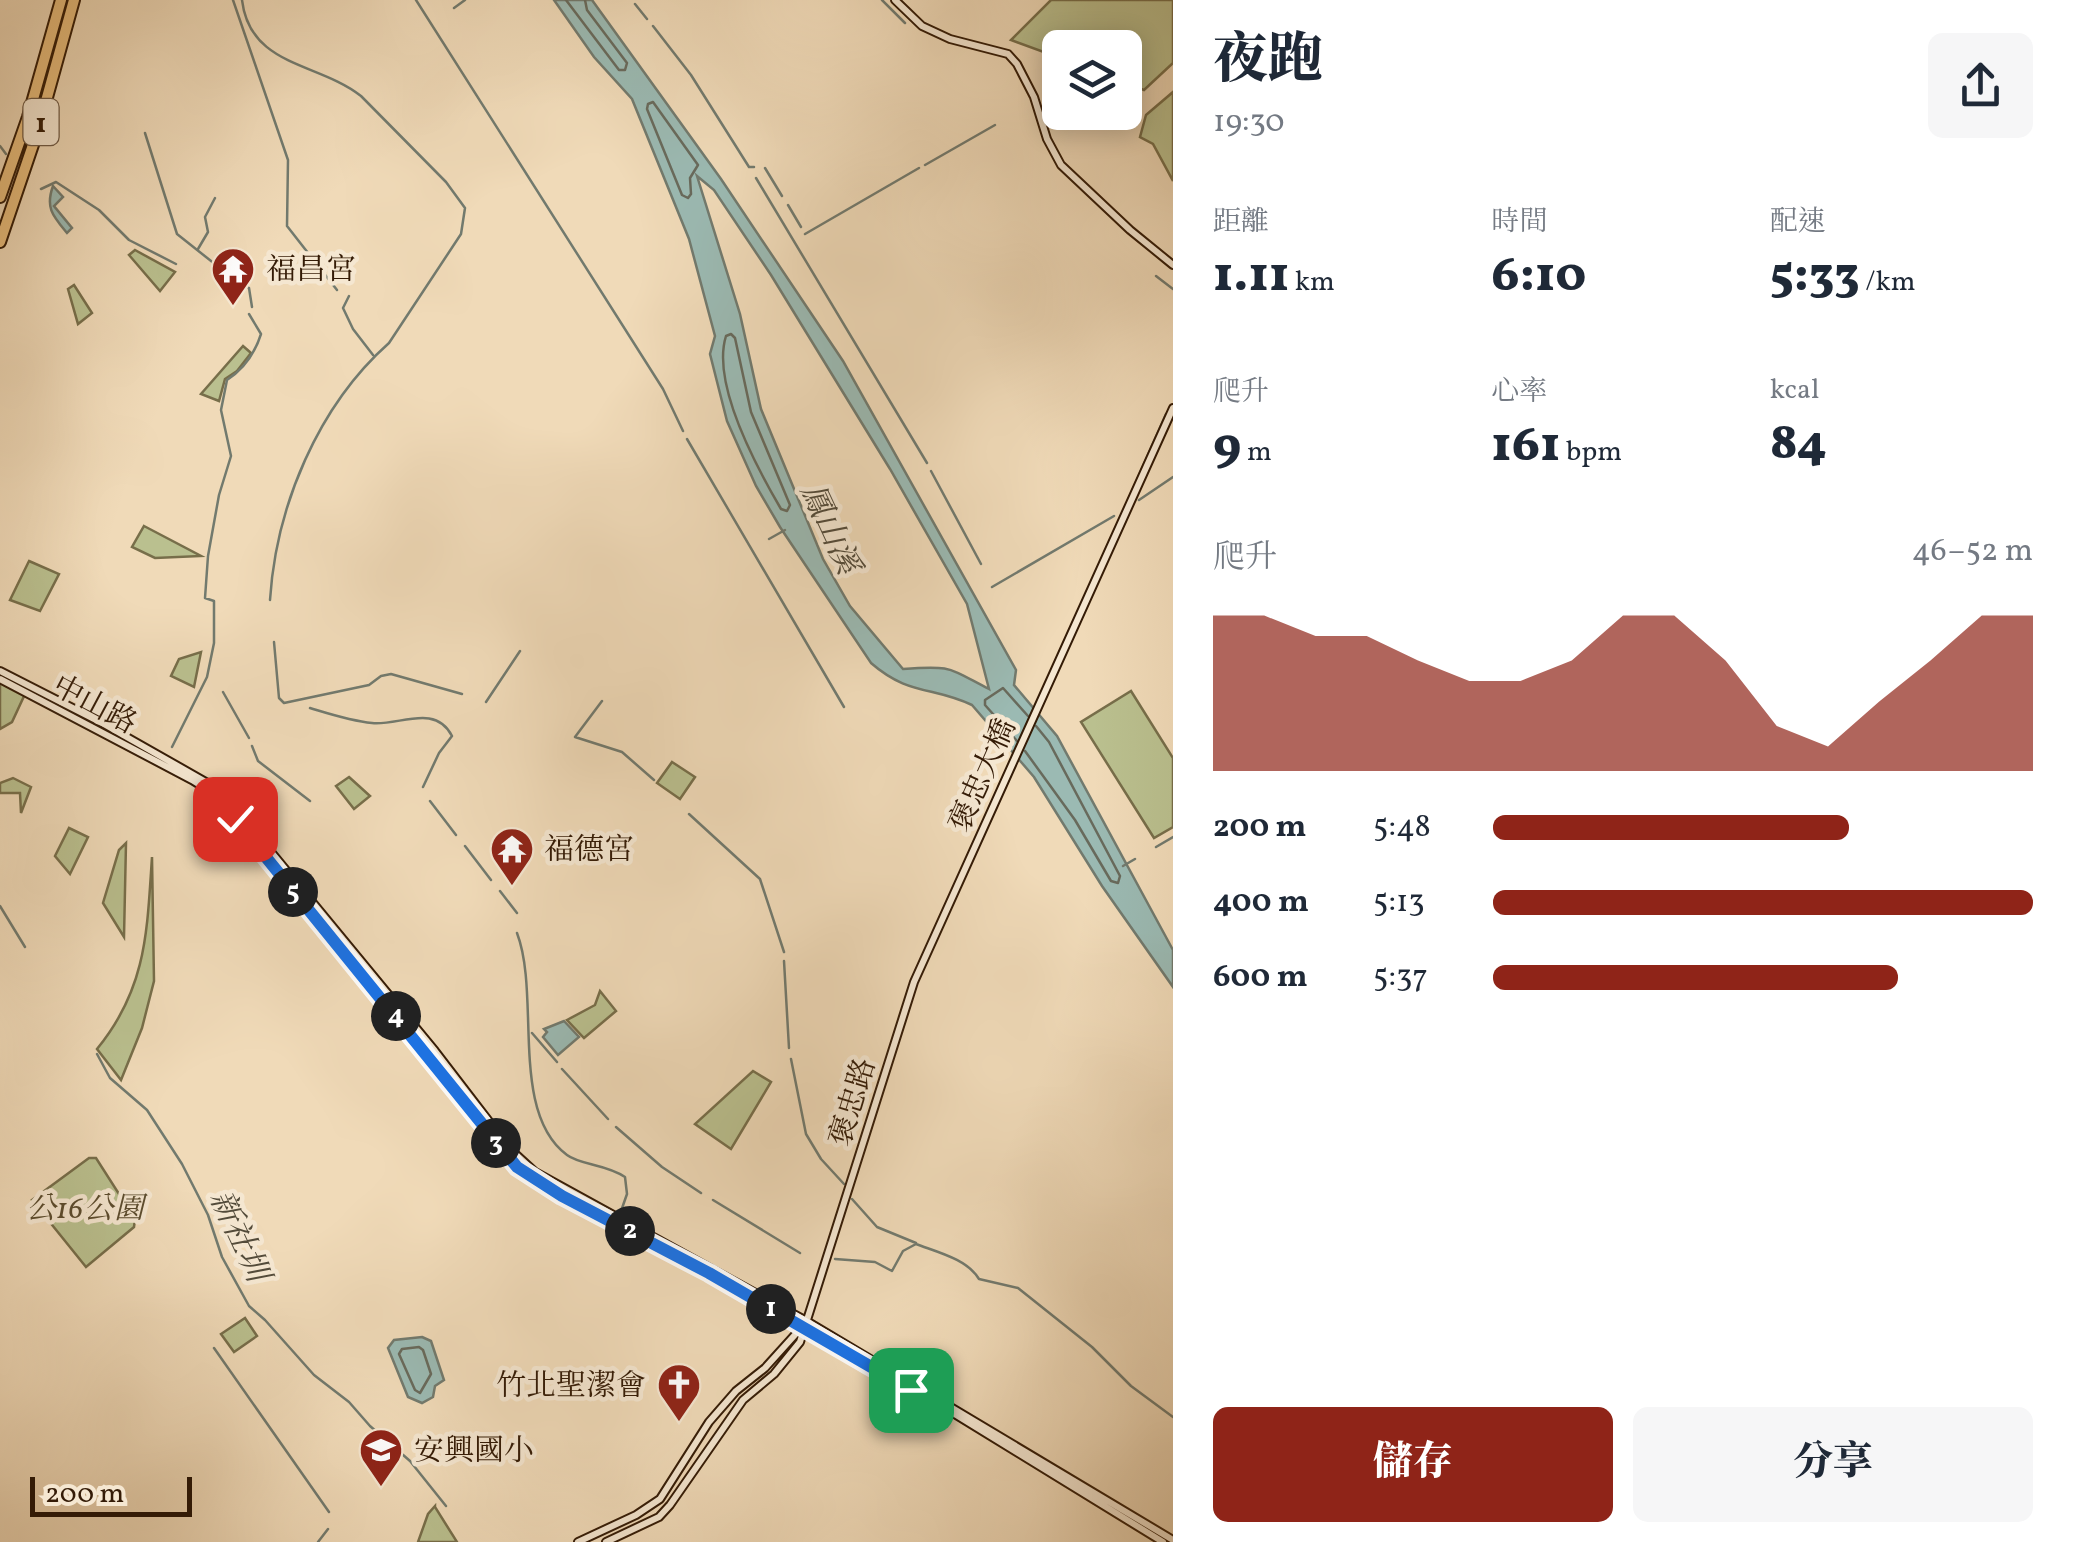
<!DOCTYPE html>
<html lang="zh-TW">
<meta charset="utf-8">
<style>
:root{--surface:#fff;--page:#f6f6f7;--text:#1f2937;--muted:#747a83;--accent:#8f2418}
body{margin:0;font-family:Vollkorn,"Noto Serif TC",serif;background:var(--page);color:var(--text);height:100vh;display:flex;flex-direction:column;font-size:38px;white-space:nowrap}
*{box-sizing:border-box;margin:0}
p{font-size:32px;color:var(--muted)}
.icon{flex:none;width:55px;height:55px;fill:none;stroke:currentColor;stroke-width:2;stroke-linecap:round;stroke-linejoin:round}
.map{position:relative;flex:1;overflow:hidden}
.drawer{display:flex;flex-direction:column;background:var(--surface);width:900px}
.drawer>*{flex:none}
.tools{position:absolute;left:1042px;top:30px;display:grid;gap:20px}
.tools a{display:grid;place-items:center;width:100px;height:100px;border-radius:15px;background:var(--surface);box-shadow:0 5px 25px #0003;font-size:50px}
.scale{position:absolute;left:30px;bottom:25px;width:162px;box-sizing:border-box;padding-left:10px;border:5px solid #341b06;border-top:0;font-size:28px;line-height:35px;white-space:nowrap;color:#341b06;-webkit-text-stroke:8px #f5e7d1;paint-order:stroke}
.pin{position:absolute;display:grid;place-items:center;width:85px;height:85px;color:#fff;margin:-42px;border-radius:20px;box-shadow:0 5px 15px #0006}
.km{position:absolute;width:50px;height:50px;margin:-25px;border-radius:50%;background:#222;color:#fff;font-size:28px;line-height:50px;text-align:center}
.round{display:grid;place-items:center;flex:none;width:105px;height:105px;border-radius:15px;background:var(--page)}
.overview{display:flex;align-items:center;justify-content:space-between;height:170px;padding:0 40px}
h1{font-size:55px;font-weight:800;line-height:75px}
.figures{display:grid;grid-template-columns:repeat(3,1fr);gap:15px;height:170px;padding:10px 40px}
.figures div{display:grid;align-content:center}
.figures b{font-size:50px;font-weight:800}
.figures small{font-size:28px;font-weight:400}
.figures p{font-size:28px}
.chart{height:280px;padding:20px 40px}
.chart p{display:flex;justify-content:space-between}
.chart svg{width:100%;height:180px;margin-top:10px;fill:var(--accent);opacity:.7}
.action{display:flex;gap:20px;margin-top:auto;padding:20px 40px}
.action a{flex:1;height:115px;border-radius:15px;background:var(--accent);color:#fff;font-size:40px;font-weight:800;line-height:115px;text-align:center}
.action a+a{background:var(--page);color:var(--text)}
ul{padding:0 40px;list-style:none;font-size:32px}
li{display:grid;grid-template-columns:160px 120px 1fr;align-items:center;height:75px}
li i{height:25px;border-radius:12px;background:var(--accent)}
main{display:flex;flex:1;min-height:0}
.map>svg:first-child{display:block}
.green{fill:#bac08f;stroke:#776e4a;stroke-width:2.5}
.water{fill:#9bbab3;stroke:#727a6e;stroke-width:2.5;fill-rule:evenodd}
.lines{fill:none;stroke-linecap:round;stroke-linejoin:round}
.shore{stroke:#686a5c;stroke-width:2.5}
.stream{stroke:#727a6e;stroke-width:2.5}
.secondary-casing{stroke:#341b06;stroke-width:10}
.motorway-casing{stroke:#341b06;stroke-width:14}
.secondary{stroke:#f5e7d1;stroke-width:6}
.motorway{stroke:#e8bd7c;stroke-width:10}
.route-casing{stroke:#fff;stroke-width:20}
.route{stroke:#1a73e8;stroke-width:12}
.labels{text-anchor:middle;stroke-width:9;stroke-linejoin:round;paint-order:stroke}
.shield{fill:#f5e7d1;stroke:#6e5843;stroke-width:2.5}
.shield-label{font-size:28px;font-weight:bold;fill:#341b06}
.poi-label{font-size:30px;fill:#341b06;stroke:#f5e7d1;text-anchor:start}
.street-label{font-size:30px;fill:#341b06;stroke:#f5e7d1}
.park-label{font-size:30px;font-style:italic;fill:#5c4d2f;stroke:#f5e7d1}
.water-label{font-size:32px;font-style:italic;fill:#534b3a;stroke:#f5e7d1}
</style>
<main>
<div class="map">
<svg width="1173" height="1542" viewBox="0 0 1173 1542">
<rect width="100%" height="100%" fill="#f0dab8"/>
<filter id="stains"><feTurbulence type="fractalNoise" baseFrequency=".002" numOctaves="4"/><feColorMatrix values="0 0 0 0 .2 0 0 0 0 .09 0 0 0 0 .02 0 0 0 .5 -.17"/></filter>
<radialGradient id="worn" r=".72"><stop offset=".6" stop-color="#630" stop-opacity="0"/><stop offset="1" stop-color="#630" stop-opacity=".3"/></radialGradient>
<path class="green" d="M1051,0H1173V63L1144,90L1125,83V48H1060V58L1011,40Z
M1173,92V181L1153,144L1140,137L1146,115Z
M135,250L175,272L160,291L129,255Z
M74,285L92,313L78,324L68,289Z
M243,346L251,353L237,371L225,379L219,401L201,394Z
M144,526L201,556L155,558L132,547Z
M29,561L59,574L40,611L10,600Z
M201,652L194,687L171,676L179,659Z
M0,680L25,694L12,722L0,729Z
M1131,691L1173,758V827L1154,838L1081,722Z
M672,762L695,777L680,799L657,783Z
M349,777L370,796L354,809L336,786Z
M13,778L31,787L21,813L20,793H0V783Z
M69,828L88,837L70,874L55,856Z
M126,843L124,937L103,903L119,850Z
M152,857L154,981L142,1028L121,1080L97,1049C147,988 147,931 152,857Z
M600,991L616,1011L584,1038L567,1020L595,1005Z
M753,1071L771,1082L731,1149L695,1124Z
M89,1158H96L135,1219L134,1227L86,1267L32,1200Z
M245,1318L257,1336L234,1352L221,1334Z
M435,1506V1507L457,1542H418L428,1514Z"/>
<path class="water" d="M554,0H592L721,179L843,361L1016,670L1014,685L1057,736L1173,950V987L1102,886L1034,777L972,705C932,686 909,696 871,663L780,527L756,486L727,421L710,354L715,336L689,239L632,99L594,57ZM697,176L714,190L771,275L890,469L967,604L989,689C948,668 952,665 903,669L850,606L823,559L761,409L740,314Z
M53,186L63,197L54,206L72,228L67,233C53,216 45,208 53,186Z
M564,1021L579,1037L558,1055L543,1037L547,1032L544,1029Z
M422,1337L431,1341L444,1380L435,1386L433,1397L422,1403L408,1397L388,1348L394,1340Z"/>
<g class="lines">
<path class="shore" d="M566,0L619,70H625L627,63L587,10L585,0
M653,102L698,165L690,178L691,194L688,198L682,195L647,109L648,104Z
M731,334L735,338L751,412L790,505L787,511L781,509C757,468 711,384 726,336Z
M1017,741L985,705V700L1003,688L1028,716
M1025,751L1075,820L1111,881L1118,883L1120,876L1049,742L1036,726
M419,1347L423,1350L431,1374L420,1393L415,1390L399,1354L402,1349Z"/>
<path class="stream" d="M233,0L288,160L287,226L337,290
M242,0C250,67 318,62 361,96L446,182L465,208L461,234L389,343C318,406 276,506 270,600
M416,0L663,389L683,431
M882,0L905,23
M635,4L647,19
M454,8L465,0
M653,26L691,75L749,167H754
M145,133L177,234L235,280
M0,146L6,154
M925,165L995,125
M765,168L782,196
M756,178L927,463
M41,189L56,182L99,210L129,240L176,264
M788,205L801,227
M805,234L919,168
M198,249L208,232L205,217L215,198
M1156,276L1173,289
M241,283L249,288L252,307
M349,296L343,308L353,329L373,355
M687,439L844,707
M931,471L981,564
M1128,500L1166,414
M1139,500L1173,477
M769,539L785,530
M992,587L1114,516
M274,642L279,698L284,703L369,685L381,676L391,674L462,694
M223,692L249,738
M602,701L575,737L622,752L654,780
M486,702L520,651
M310,708C330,714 351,721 372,723C399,726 435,703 452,736L439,753L423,787
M252,746L258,761L310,801
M172,747L207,677L214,643V601L205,598L208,556L219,495L231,456L221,410L227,380C244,369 255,353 261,334L249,314
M430,801L456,835
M689,814L760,879L784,952
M465,846L491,880
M1156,847L1173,837
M1123,866L1135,859
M500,891L517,913
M0,906L25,947
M517,933C541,996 509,1112 567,1155C580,1165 606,1164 625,1177L627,1194L620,1214
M784,961L789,1048
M532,1033L557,1062
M97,1054L110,1078L147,1110L182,1164L208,1215L222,1257L249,1306L265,1320L314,1375L349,1402L370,1426L410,1461L446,1506
M791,1059L806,1134L821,1159L844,1184
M562,1069L608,1119
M616,1127L662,1167L701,1193
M852,1199L877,1227L916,1243
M713,1200L800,1253
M835,1259L875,1262L892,1271L903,1251L916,1244C937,1252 967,1259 979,1279L1018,1288L1092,1347L1131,1386L1173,1417
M214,1348L329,1512
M318,1542L328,1529"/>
<g class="secondary-casing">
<path id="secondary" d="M895,0L922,26L950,39L1008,54L1017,64L1034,97L1047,139L1061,165L1130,230L1173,265
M0,671L102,723L220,790L435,1051L511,1150L535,1172L810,1323L1173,1540
M0,679L192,780L216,795L506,1155L530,1176L709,1273L935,1402L1163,1542
M578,1542L636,1515L660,1499L709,1422L736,1391L765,1368L802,1327
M606,1542L659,1517L670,1505L743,1400L774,1374L800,1342L914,982L1173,408"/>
</g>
<g class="motorway-casing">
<path id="motorway" d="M0,197L28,117L61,0
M0,242L38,130L74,0"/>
</g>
<use href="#secondary" class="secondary"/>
<use href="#motorway" class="motorway"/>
</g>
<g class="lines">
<g class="route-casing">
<path id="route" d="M235,819L517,1167L562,1196L709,1273L911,1390"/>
</g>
<use href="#route" class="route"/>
</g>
<defs>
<g id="temple-pin" transform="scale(2.25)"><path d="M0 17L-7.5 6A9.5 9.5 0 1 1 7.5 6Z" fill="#8f2418" stroke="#f5e7d1"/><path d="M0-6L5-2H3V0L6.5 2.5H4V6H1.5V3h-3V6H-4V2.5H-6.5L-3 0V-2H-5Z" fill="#fff"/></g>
<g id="church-pin" transform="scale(2.25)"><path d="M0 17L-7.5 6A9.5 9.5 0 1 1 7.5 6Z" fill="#8f2418" stroke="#f5e7d1"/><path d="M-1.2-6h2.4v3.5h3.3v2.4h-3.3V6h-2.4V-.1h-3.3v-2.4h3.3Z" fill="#fff"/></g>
<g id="school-pin" transform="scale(2.25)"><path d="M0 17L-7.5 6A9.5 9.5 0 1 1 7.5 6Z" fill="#8f2418" stroke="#f5e7d1"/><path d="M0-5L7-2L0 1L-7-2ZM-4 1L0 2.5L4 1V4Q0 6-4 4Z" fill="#fff"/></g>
</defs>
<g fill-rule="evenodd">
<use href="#temple-pin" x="233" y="269"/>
<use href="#temple-pin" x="512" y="849"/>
<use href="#church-pin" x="679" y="1385"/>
<use href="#school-pin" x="381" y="1450"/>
</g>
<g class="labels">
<rect class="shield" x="23.5" y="99" width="35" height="46" rx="8"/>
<g class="shield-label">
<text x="41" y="132">1</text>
</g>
<g class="poi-label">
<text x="266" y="279">福昌宮</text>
<text x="544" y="859">福德宮</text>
<text x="646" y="1395" text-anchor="end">竹北聖潔會</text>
<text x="414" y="1460">安興國小</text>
</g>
<g class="street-label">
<text transform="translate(95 704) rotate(28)" y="10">中山路</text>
<text transform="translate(982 775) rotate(-66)" y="10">褒忠大橋</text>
<text transform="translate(852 1102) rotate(-73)" y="10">褒忠路</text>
</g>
<g class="park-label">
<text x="85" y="1218">公16公園</text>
</g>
<g class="water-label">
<text transform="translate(831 528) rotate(65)" y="11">鳳山溪</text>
<text transform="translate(240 1235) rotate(65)" y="11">新社圳</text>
</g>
</g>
<rect width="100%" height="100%" filter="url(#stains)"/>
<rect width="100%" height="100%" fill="url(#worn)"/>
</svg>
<div class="tools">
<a><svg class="icon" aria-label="layers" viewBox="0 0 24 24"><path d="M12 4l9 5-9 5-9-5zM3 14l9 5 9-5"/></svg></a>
</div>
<div class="scale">200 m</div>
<div class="pin" style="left:911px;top:1390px;background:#1e9e55"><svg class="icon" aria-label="arrive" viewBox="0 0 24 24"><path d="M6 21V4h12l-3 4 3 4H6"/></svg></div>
<div class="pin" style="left:235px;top:819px;background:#d93025"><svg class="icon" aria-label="check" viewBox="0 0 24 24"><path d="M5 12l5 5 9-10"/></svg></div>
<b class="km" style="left:771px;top:1309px">1</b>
<b class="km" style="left:630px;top:1231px">2</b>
<b class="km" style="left:496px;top:1143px">3</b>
<b class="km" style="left:396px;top:1016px">4</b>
<b class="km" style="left:293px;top:892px">5</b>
</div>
<section class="drawer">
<div class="overview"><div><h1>夜跑</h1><p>19:30</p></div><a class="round"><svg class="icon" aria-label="share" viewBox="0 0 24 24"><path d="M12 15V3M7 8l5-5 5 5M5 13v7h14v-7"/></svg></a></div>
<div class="figures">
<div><p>距離</p><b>1.11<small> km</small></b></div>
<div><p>時間</p><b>6:10</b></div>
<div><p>配速</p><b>5:33<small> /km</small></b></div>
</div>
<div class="figures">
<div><p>爬升</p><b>9<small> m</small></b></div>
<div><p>心率</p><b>161<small> bpm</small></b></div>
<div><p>kcal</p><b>84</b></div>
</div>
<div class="chart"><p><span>爬升</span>46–52 m</p>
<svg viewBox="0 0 160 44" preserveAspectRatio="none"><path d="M0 44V6L10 6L20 11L30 11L40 17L50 22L60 22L70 17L80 6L90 6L100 17L110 33L120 38L130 27L140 17L150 6L160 6V44z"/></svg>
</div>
<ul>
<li><b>200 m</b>5:48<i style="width:66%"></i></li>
<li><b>400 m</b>5:13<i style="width:100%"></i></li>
<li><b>600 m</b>5:37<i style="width:75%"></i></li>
</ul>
<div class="action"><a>儲存</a><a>分享</a></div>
</section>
</main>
